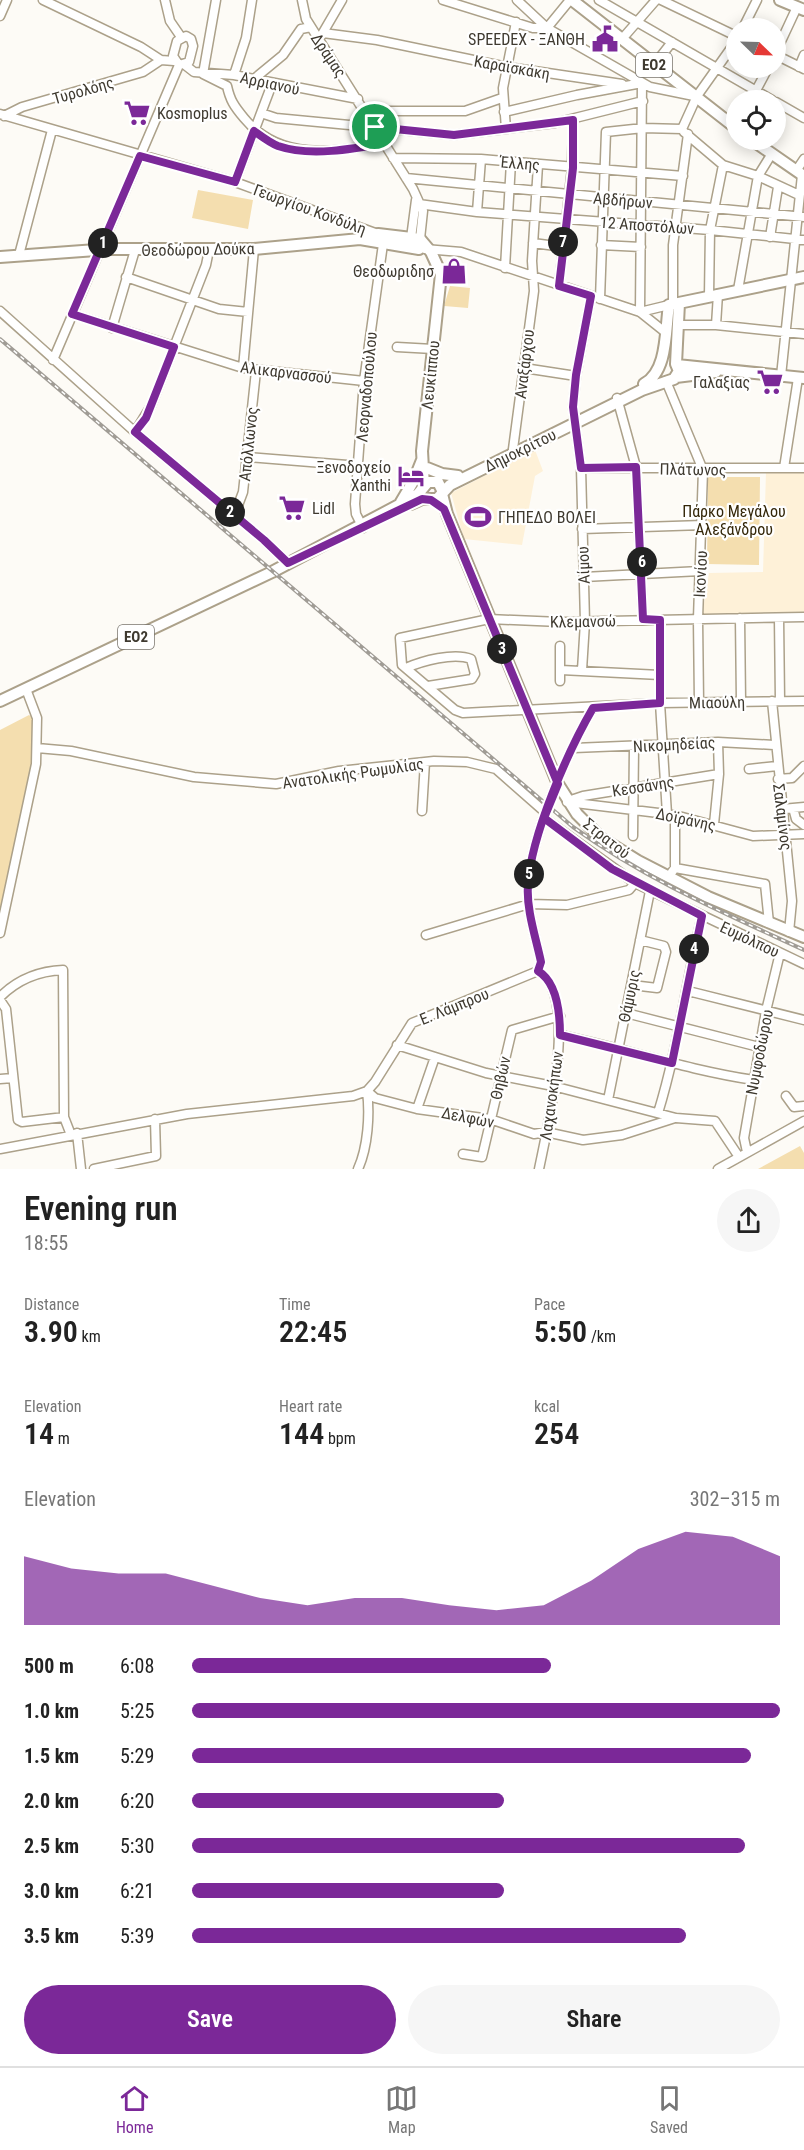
<!DOCTYPE html>
<meta charset="utf-8">
<style>
:root{--surface:#fff;--page:#f6f6f6;--text:#222;--muted:#767676;--line:#e0e0e0;--accent:#7b2898}
body{margin:0;font-family:"Roboto Condensed",sans-serif;background:var(--page);color:var(--text);height:100vh;display:flex;flex-direction:column;font-size:22px;white-space:nowrap}
*{box-sizing:border-box;margin:0}
p{font-size:20px;color:var(--muted)}
.icon{flex:none;width:33px;height:33px;fill:none;stroke:currentColor;stroke-width:2;stroke-linecap:round;stroke-linejoin:round}
.map{position:relative;height:1169px;overflow:hidden}
.drawer{display:flex;flex-direction:column;background:var(--surface);flex:1}
.drawer>*{flex:none}
.needle{width:39px;rotate:113deg}
.fabs{position:absolute;left:726px;top:18px;display:grid;gap:12px}
.fabs a{display:grid;place-items:center;width:60px;height:60px;border-radius:50%;background:var(--surface);box-shadow:0 3px 15px #0003;font-size:30px}
.pin{position:absolute;display:grid;place-items:center;width:51px;height:51px;color:#fff;margin:-26px;border:3px solid #fff;border-radius:50%;box-shadow:0 2px 6px #0007}
.km{position:absolute;width:30px;height:30px;margin:-15px;border-radius:50%;background:#222;color:#fff;font-size:16px;line-height:30px;text-align:center}
.round{display:grid;place-items:center;flex:none;width:63px;height:63px;border-radius:32px;background:var(--page)}
.headline{display:flex;align-items:center;justify-content:space-between;height:102px;padding:0 24px}
h1{font-size:33px;font-weight:600;line-height:45px}
.stats{display:grid;grid-template-columns:repeat(3,1fr);gap:9px;height:102px;padding:6px 24px}
.stats div{display:grid;align-content:center}
.stats b{font-size:30px;font-weight:600}
.stats small{font-size:16px;font-weight:400}
.stats p{font-size:16px}
.chart{height:168px;padding:12px 24px}
.chart p{display:flex;justify-content:space-between}
.chart svg{width:100%;height:108px;margin-top:6px;fill:var(--accent);opacity:.7}
.action{display:flex;gap:12px;margin-top:auto;padding:12px 24px}
.action a{flex:1;height:69px;border-radius:36px;background:var(--accent);color:#fff;font-size:24px;font-weight:600;line-height:69px;text-align:center}
.action a+a{background:var(--page);color:var(--text)}
ul{padding:0 24px;list-style:none;font-size:20px}
li{display:grid;grid-template-columns:96px 72px 1fr;align-items:center;height:45px}
li i{height:15px;border-radius:8px;background:var(--accent)}
.menu{display:flex;justify-content:space-around;align-items:center;height:84px;border-top:2px solid var(--line);background:var(--surface);font-size:16px;color:var(--muted)}
.menu a{display:grid;justify-items:center;gap:3px}
.menu .current{color:var(--accent)}
.map>svg:first-child{display:block}
.built{fill:#fef1d8}
.green{fill:#f4deaf}
.lines{fill:none;stroke-linecap:round;stroke-linejoin:round}
.minor-casing{stroke:#aca18a;stroke-width:11}
.major-casing{stroke:#aca18a;stroke-width:14}
.minor{stroke:#fff;stroke-width:8}
.major{stroke:#fff;stroke-width:10}
.rail-casing{stroke:#a09c95;stroke-width:4}
.rail{stroke:#fff;stroke-width:1.5;stroke-dasharray:4.5;stroke-linecap:butt}
.route-casing{stroke:#fff;stroke-width:12}
.route{stroke:#7b2898;stroke-width:8}
.labels{text-anchor:middle;stroke-width:4.5;stroke-linejoin:round;paint-order:stroke}
.shield{fill:#fff;stroke:#79756e;stroke-width:1.5}
.shield-label{font-size:15px;font-weight:bold;fill:#3f3a30}
.poi-label{font-size:16px;fill:#3f3a30;stroke:#fff;text-anchor:end}
.street-label{font-size:16px;fill:#3f3a30;stroke:#fff}
.park-label{font-size:16px;fill:#342709;stroke:#fff}
</style>
<div class="map">
<svg width="804" height="1169" viewBox="0 0 804 1169">
<rect width="100%" height="100%" fill="#fdfbf6"/>
<path class="built" d="M535,450L543,471L535,476L522,545L464,539L451,493Z
M766,472H804V613L702,615L709,573L763,572Z"/>
<path class="green" d="M198,190L253,200L248,229L192,218Z
M450,286L470,288L468,308L444,306Z
M708,477H760L759,565L707,564Z
M29,715L32,717L35,754L0,920V730Z
M800,1146L804,1153V1169H758Z"/>
<g class="lines">
<g class="minor-casing">
<path id="minor" d="M43,0L141,47L161,60L174,61
M165,0L170,21L181,37
M216,0L203,74L227,86C230,100 234,106 244,118C280,162 334,152 385,143
M302,0L306,19L413,189L423,211L420,239
M443,0L533,28H547L650,87L694,96
M517,0L547,28
M599,0L772,100
M661,0L736,36
M0,16L7,0
M547,28L570,0
M743,28L757,0
M323,33L377,40L507,67L622,84
M186,36L191,39L193,46L189,62L179,65L173,56L177,41Z
M321,36L342,0
M622,39L656,0
M776,52L797,7
M776,55L804,69
M185,65L194,72L234,75L358,99
M654,65L672,42
M799,67L804,55
M234,75L246,38L252,0
M254,79L283,55L301,29L311,27
M751,100L768,68
M776,102L804,118
M365,111H465L502,98
M504,112L577,95L642,83L640,312
M261,113L276,118L454,135L555,123L643,101
M0,114L235,182L378,234
M4,116L22,107L143,72L161,60
M506,129L503,88L516,22
M682,129L697,96L736,41
M684,132L723,165L758,176L799,195
M393,158L481,159L683,176
M796,171L804,159
M406,178L804,217
M235,182L272,84
M419,204L477,212L710,230L804,240
M477,212L481,159
M770,237L778,187
M411,238L416,200
M533,243L563,247
M601,245L641,247
M425,249L461,252L640,312L665,332
M19,255L52,130
M505,268L511,162
M126,277L219,309L248,312
M559,286L572,168L573,120
M738,290L758,176L771,155
M709,296L710,230L723,165
M600,299L606,132L643,128L682,129
M673,305V245L688,134
M0,311L135,432L264,540L288,563
M640,312L669,305
M72,314L243,368L364,381
M678,325H716L804,334
M716,325L718,294
M112,328L135,250
M397,347L433,349
M53,360L179,65
M243,368L254,249
M524,368L576,376
M781,376L802,175
M666,381L703,470L698,619L699,703
M617,398L636,467L643,619
M135,432L151,406L206,265L209,250
M513,449L534,291L532,261L538,165
M247,457L360,466
M581,468H804
M784,468L798,378
M234,516L243,492L256,371
M363,528L356,514L355,504L364,381L383,244
M582,529L703,525
M584,577L700,571
M804,617L560,622L489,619L400,638L402,665L455,710L463,713L660,703L804,701
M740,618L741,702
M779,618L780,701
M660,620V703L667,814
M560,646V681
M406,668C422,661 454,652 471,659L475,674L472,679L428,686
M561,670L660,675
M582,670L585,622L581,468L573,407L576,376L591,296
M772,701L792,901L789,932
M37,748L71,751L194,777L276,784L339,771L434,761L467,762L496,769L546,813
M574,748L718,742L774,745
M749,769L777,766
M778,779L792,778L804,766
M568,801L583,796L719,774
M567,802L675,815L753,836L804,834
M793,808L796,819L804,825
M782,809L804,807
M422,811L425,762
M544,818L635,883L804,964
M714,824L719,774L718,742
M633,836L634,747
M675,868L765,884L769,923
M672,872L675,868V815
M0,933L36,764L37,718L26,689
M426,935L529,904L567,905L629,890L635,883
M538,971L541,962C536,938 526,909 528,885C531,835 568,751 593,708
M538,971C580,995 547,1129 539,1169
M632,985L657,988L666,952L664,946L640,940
M688,991L804,1020
M0,997C18,979 38,971 63,970L64,1117
M0,1000L6,1009L18,1120L22,1122L64,1117L71,1135
M626,1013L759,1047
M560,1035C625,1049 688,1070 754,1080
M397,1045L486,1073L553,1086L676,1118L715,1121L739,1157
M0,1079L13,1078
M367,1091L375,1098L417,1109L490,1119L534,1134L546,1132L583,1140L622,1135L675,1118
M786,1096L794,1107L804,1106
M608,1100L650,891
M417,1109L435,1057
M658,1113C678,1048 686,982 702,916
M77,1133L81,1169
M0,1149L187,1114L353,1096L367,1091L375,1082L412,1023L538,971
M747,1152L744,1138L766,1011L780,953
M463,1154L482,1157L512,1030L560,1016
M94,1169L156,1156L155,1119
M358,1169C368,1147 370,1114 367,1091
M718,1169L804,1121"/>
</g>
<g class="major-casing">
<path id="major" d="M572,0L736,128
M780,0L804,10
M752,140L804,176
M360,239L419,249
M0,257L110,249H254L360,239L378,234L420,239L431,252L441,274L422,451L424,486
M677,365L804,378
M676,377L716,372
M644,384C668,371 665,331 669,305L804,277
M427,468L442,474L458,476
M442,494L447,514L558,784L577,814L601,838L638,861L708,897L804,937
M401,502L414,480L422,460
M411,504L422,499H437L450,485L642,390L674,379L679,371L676,364L679,303
M0,701L272,572L399,505L418,494L428,482H438L443,492"/>
</g>
<use href="#minor" class="minor"/>
<use href="#major" class="major"/>
<g class="rail-casing">
<path id="rail" d="M0,339L573,827C647,880 722,912 804,950"/>
</g>
<use href="#rail" class="rail"/>
</g>
<g class="lines">
<g class="route-casing">
<path id="route" d="M375,127L385,143C353,149 310,157 278,146C270,143 261,136 254,131L235,182L140,156L72,314L174,347L146,418L135,432L264,540L288,563L422,499L431,500L444,509L558,784L544,818L612,869L702,916L672,1063L560,1035C560,1015 558,983 538,971L541,962C536,938 526,909 528,885C531,835 568,751 593,708L660,703V620L643,619L636,467L581,468L573,407L576,375L591,296L559,286L573,168V120L454,135L375,127"/>
</g>
<use href="#route" class="route"/>
</g>
<defs>
<g id="civic-bare" transform="scale(2.07)"><path d="M-.6-6.5H3V-4.5H.6V-3L4-1V1h2V6H-6V1h2V-1L-.6-3ZM-1.2 2.5V6h2.4V2.5Z" fill="#7b2898" stroke="#fff" stroke-width="2.5" paint-order="stroke"/></g>
<g id="supermarket-bare" transform="scale(2.07)"><path d="M-6-5.5h2.5l.6 2H6L4.5 2H-2.5L-4.4-4H-6ZM-1.5 3.2a1.3 1.3 0 1 0 .1 0ZM3 3.2a1.3 1.3 0 1 0 .1 0Z" fill="#7b2898" stroke="#fff" stroke-width="2.5" paint-order="stroke"/></g>
<g id="shop-bare" transform="scale(2.07)"><path d="M-5-2.5h2.3a2.7 3.5 0 0 1 5.4 0H5L5.5 6h-11ZM-1.5-2.5h3a1.5 2.3 0 0 0-3 0Z" fill="#7b2898" stroke="#fff" stroke-width="2.5" paint-order="stroke"/></g>
<g id="hotel-bare" transform="scale(2.07)"><path d="M-6-4.5h1.5V1H6V5H4.5V3h-9V5H-6ZM-4 0a1.8 1.8 0 1 1 3.6 0ZM.5 0V-2.5h3Q6-2.5 6 0Z" fill="#7b2898" stroke="#fff" stroke-width="2.5" paint-order="stroke"/></g>
<g id="stadium-bare" transform="scale(2.07)"><path d="M0-5a6.5 5 0 1 0 0 10a6.5 5 0 1 0 0-10ZM-3.5-1.8h7v3.6h-7Z" fill="#7b2898" stroke="#fff" stroke-width="2.5" paint-order="stroke"/></g>
</defs>
<g fill-rule="evenodd">
<use href="#civic-bare" x="605" y="39"/>
<use href="#supermarket-bare" x="137" y="113"/>
<use href="#shop-bare" x="454" y="271"/>
<use href="#supermarket-bare" x="770" y="382"/>
<use href="#hotel-bare" x="411" y="476"/>
<use href="#supermarket-bare" x="292" y="508"/>
<use href="#stadium-bare" x="478" y="517"/>
</g>
<g class="labels">
<g class="shield">
<rect x="636" y="53" width="36" height="24" rx="4.5"/>
<rect x="118" y="625" width="36" height="24" rx="4.5"/>
</g>
<g class="shield-label">
<text x="654" y="70">ΕΟ2</text>
<text x="136" y="642">ΕΟ2</text>
</g>
<g class="poi-label">
<text x="585" y="45">SPEEDEX - ΞΑΝΘΗ</text>
<text x="157" y="119" text-anchor="start">Kosmoplus</text>
<text x="434" y="277">Θεοδωριδησ</text>
<text x="750" y="388">Γαλαξιας</text>
<text x="391" y="473">Ξενοδοχείο<tspan x="391" dy="18">Xanthi</tspan></text>
<text x="312" y="514" text-anchor="start">Lidl</text>
<text x="498" y="523" text-anchor="start">ΓΗΠΕΔΟ ΒΟΛΕΙ</text>
</g>
<g class="street-label">
<text transform="translate(329 55) rotate(56)" y="6">Δράμας</text>
<text transform="translate(512 67) rotate(10)" y="6">Καραϊσκάκη</text>
<text transform="translate(270 83) rotate(12)" y="6">Αρριανού</text>
<text transform="translate(83 90) rotate(-16)" y="6">Τυρολόης</text>
<text transform="translate(520 163) rotate(5)" y="6">Έλλης</text>
<text transform="translate(623 200) rotate(5)" y="6">Αβδήρων</text>
<text transform="translate(310 209) rotate(20)" y="6">Γεωργίου Κονδύλη</text>
<text transform="translate(647 225) rotate(4)" y="6">12 Αποστόλων</text>
<text transform="translate(198 249) rotate(-1)" y="6">Θεοδώρου Δούκα</text>
<text transform="translate(524 364) rotate(-83)" y="6">Αναξάρχου</text>
<text transform="translate(286 372) rotate(7)" y="6">Αλικαρνασσού</text>
<text transform="translate(430 375) rotate(-84)" y="6">Λευκίππου</text>
<text transform="translate(366 387) rotate(-85)" y="6">Λεορναδοπούλου</text>
<text transform="translate(248 444) rotate(-84)" y="6">Απόλλωνος</text>
<text transform="translate(520 450) rotate(-26)" y="6">Δημοκρίτου</text>
<text transform="translate(693 469) rotate(1)" y="6">Πλάτωνος</text>
<text transform="translate(583 565) rotate(-92)" y="6">Αίμου</text>
<text transform="translate(700 574) rotate(-87)" y="6">Ικονίου</text>
<text transform="translate(583 621) rotate(-1)" y="6">Κλεμανσώ</text>
<text transform="translate(717 702) rotate(-1)" y="6">Μιαούλη</text>
<text transform="translate(674 744) rotate(-3)" y="6">Νικομηδείας</text>
<text transform="translate(353 773) rotate(-8)" y="6">Ανατολικής Ρωμυλίας</text>
<text transform="translate(643 786) rotate(-9)" y="6">Κεσσάνης</text>
<text transform="translate(783 817) rotate(83)" y="6">Σαλαμίνος</text>
<text transform="translate(686 819) rotate(12)" y="6">Δοϊράνης</text>
<text transform="translate(607 838) rotate(38)" y="6">Στρατού</text>
<text transform="translate(750 939) rotate(25)" y="6">Ευμόλπου</text>
<text transform="translate(629 996) rotate(-78)" y="6">Θάμυρις</text>
<text transform="translate(454 1006) rotate(-22)" y="6">Ε. Λάμπρου</text>
<text transform="translate(759 1052) rotate(-79)" y="6">Νυμφοδώρου</text>
<text transform="translate(500 1078) rotate(-77)" y="6">Θηβών</text>
<text transform="translate(551 1096) rotate(-82)" y="6">Λαχανοκήπων</text>
<text transform="translate(468 1117) rotate(11)" y="6">Δελφών</text>
</g>
<g class="park-label">
<text x="734" y="517">Πάρκο Μεγάλου<tspan x="734" dy="18">Αλεξάνδρου</tspan></text>
</g>
</g>
</svg>
<div class="fabs">
<a><svg class="needle" viewBox="-14 -14 28 28"><path d="M0-13l5 13h-10z" fill="#e53935"/><path d="M0 13l5-13h-10z" fill="#767676"/></svg></a>
<a><svg class="icon" aria-label="locate" viewBox="0 0 24 24"><circle cx="12" cy="12" r="6"/><path d="M12 2v4M12 18v4M2 12h4M18 12h4"/></svg></a>
</div>
<div class="pin" style="left:375px;top:127px;background:#1e9e55"><svg class="icon" aria-label="arrive" viewBox="0 0 24 24"><path d="M6 21V4h12l-3 4 3 4H6"/></svg></div>
<b class="km" style="left:103px;top:243px">1</b>
<b class="km" style="left:230px;top:512px">2</b>
<b class="km" style="left:502px;top:649px">3</b>
<b class="km" style="left:694px;top:949px">4</b>
<b class="km" style="left:529px;top:874px">5</b>
<b class="km" style="left:642px;top:562px">6</b>
<b class="km" style="left:563px;top:242px">7</b>
</div>
<section class="drawer">
<div class="headline"><div><h1>Evening run</h1><p>18:55</p></div><a class="round"><svg class="icon" aria-label="share" viewBox="0 0 24 24"><path d="M12 15V3M7 8l5-5 5 5M5 13v7h14v-7"/></svg></a></div>
<div class="stats">
<div><p>Distance</p><b>3.90<small> km</small></b></div>
<div><p>Time</p><b>22:45</b></div>
<div><p>Pace</p><b>5:50<small> /km</small></b></div>
</div>
<div class="stats">
<div><p>Elevation</p><b>14<small> m</small></b></div>
<div><p>Heart rate</p><b>144<small> bpm</small></b></div>
<div><p>kcal</p><b>254</b></div>
</div>
<div class="chart"><p><span>Elevation</span>302–315 m</p>
<svg viewBox="0 0 160 44" preserveAspectRatio="none"><path d="M0 44V16L10 21L20 23L30 23L40 28L50 33L60 36L70 33L80 33L90 36L100 38L110 36L120 26L130 13L140 6L150 8L160 16V44z"/></svg>
</div>
<ul>
<li><b>500 m</b>6:08<i style="width:61%"></i></li>
<li><b>1.0 km</b>5:25<i style="width:100%"></i></li>
<li><b>1.5 km</b>5:29<i style="width:95%"></i></li>
<li><b>2.0 km</b>6:20<i style="width:53%"></i></li>
<li><b>2.5 km</b>5:30<i style="width:94%"></i></li>
<li><b>3.0 km</b>6:21<i style="width:53%"></i></li>
<li><b>3.5 km</b>5:39<i style="width:84%"></i></li>
</ul>
<div class="action"><a>Save</a><a>Share</a></div>
</section>
<nav class="menu">
<a class="current"><svg class="icon" aria-label="home" viewBox="0 0 24 24"><path d="M3 11l9-7 9 7M6 9v11h12V9"/></svg>Home</a>
<a><svg class="icon" aria-label="map" viewBox="0 0 24 24"><path d="M3 6l6-2 6 2 6-2v14l-6 2-6-2-6 2zM9 4v14M15 6v14"/></svg>Map</a>
<a><svg class="icon" aria-label="saved" viewBox="0 0 24 24"><path d="M7 4h10v16l-5-4-5 4z"/></svg>Saved</a>
</nav>
